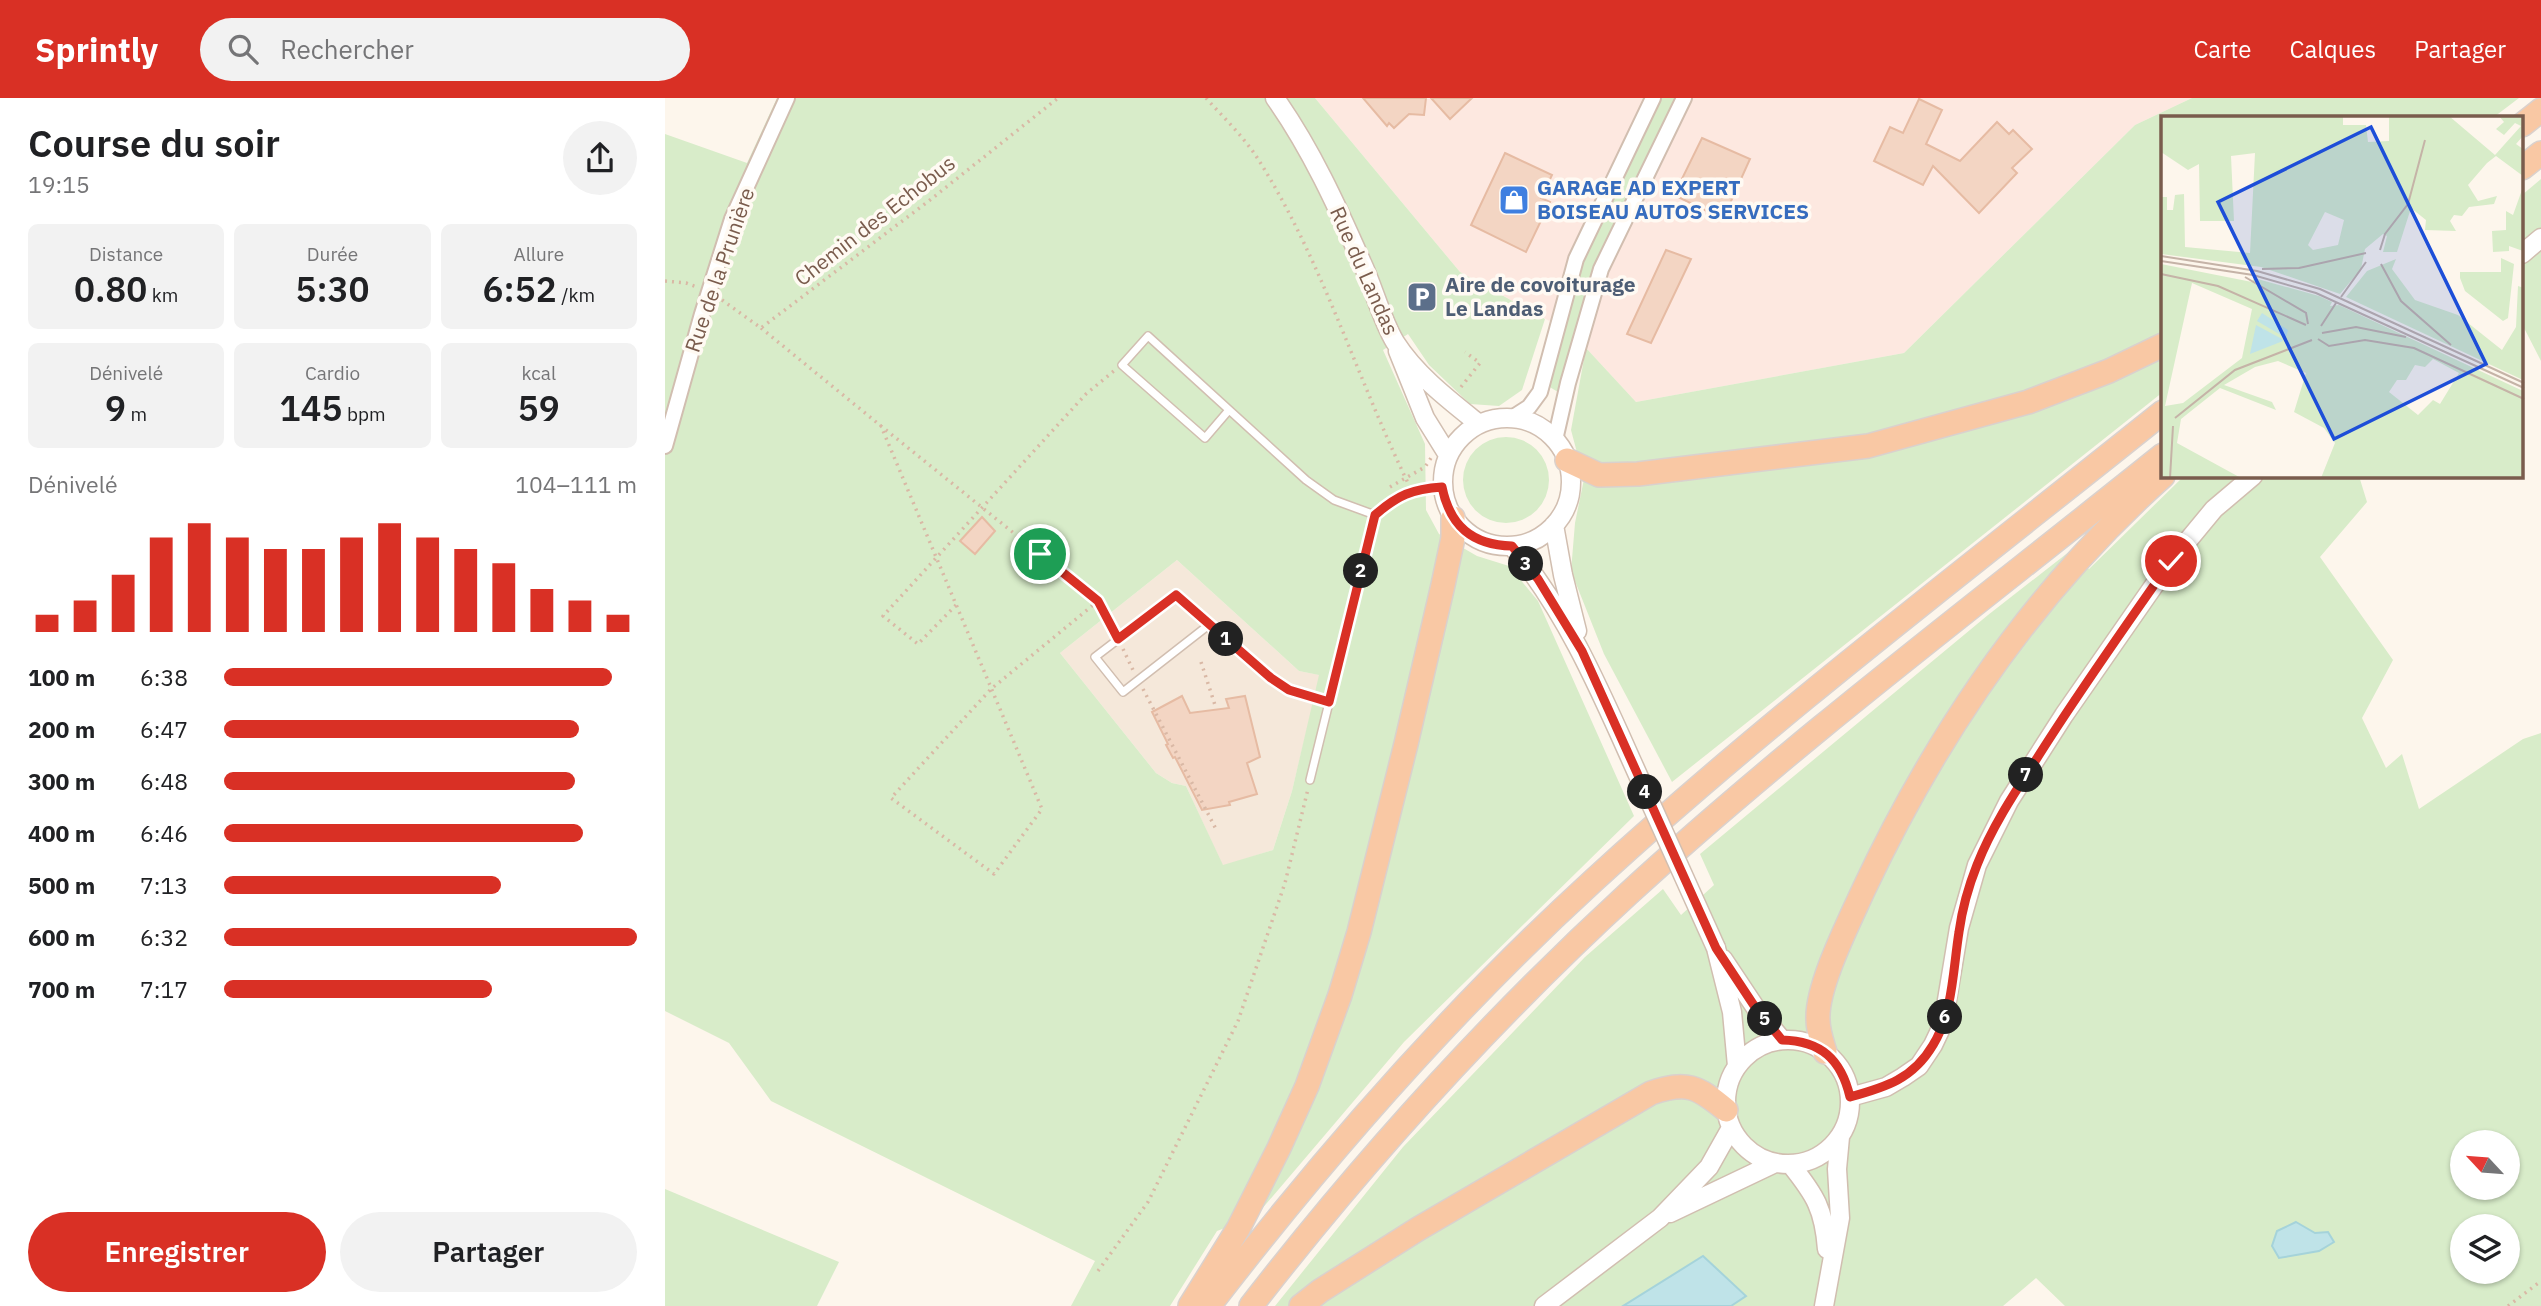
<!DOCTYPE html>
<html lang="fr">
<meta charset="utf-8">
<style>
:root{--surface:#fff;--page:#f2f2f2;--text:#202124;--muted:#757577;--accent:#d93025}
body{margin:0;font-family:"IBM Plex Sans",sans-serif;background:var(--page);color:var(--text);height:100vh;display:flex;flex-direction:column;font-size:26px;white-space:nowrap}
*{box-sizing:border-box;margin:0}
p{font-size:23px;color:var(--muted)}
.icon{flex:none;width:38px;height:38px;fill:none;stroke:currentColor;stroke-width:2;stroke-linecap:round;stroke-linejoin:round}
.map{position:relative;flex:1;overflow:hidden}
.panel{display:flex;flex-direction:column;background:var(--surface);width:665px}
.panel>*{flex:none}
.needle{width:46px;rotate:296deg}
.controls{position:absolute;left:1785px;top:1032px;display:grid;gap:14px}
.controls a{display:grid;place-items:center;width:70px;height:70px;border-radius:50%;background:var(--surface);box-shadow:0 2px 5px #0004;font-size:35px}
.pin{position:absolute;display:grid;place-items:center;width:60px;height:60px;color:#fff;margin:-30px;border:4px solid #fff;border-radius:50%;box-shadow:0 2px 7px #0007}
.km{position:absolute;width:35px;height:35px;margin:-18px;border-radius:50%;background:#222;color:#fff;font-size:19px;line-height:35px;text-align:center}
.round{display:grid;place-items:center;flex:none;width:74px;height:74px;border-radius:37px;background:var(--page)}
.headline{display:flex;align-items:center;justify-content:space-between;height:119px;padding:0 28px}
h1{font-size:38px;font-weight:600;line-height:52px}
.stats{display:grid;grid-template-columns:repeat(3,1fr);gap:10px;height:119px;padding:7px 28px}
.stats div{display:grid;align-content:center;border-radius:10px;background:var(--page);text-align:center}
.stats b{font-size:35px;font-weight:600}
.stats small{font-size:19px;font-weight:400}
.stats p{font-size:19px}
.chart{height:196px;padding:14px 28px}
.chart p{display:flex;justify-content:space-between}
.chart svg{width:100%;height:126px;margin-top:7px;stroke:var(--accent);stroke-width:6}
.cta{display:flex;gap:14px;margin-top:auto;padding:14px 28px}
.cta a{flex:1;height:80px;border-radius:42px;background:var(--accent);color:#fff;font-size:28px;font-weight:600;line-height:80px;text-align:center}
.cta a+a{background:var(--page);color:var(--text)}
ul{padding:0 28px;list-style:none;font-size:23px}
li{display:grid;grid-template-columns:112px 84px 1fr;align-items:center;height:52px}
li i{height:18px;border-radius:9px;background:var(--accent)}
header{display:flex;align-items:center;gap:42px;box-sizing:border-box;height:98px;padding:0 35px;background:var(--accent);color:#fff}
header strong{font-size:33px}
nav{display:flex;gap:38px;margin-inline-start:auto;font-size:24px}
.search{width:490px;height:63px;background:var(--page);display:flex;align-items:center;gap:18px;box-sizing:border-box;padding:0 24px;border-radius:38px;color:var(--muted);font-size:26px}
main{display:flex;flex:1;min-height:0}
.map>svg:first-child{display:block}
.residential{fill:#f5e8da}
.commercial{fill:#fde8e0}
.green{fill:#d8ecc9;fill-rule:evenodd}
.water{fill:#bfe3e8;stroke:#a5d3da;stroke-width:2}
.building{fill:#f3d5c3;stroke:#e6bba3;stroke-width:2}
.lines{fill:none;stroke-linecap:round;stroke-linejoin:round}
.service-casing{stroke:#d1beb0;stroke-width:10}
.minor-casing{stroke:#d1beb0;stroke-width:18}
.tertiary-casing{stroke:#d1beb0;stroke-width:21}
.trunk-casing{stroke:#dad1cd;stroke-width:26}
.path{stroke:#d9b8a5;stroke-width:3.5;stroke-dasharray:2 5;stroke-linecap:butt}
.service{stroke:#fff;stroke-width:7}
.minor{stroke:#fff;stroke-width:14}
.tertiary{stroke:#fff;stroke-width:18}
.trunk{stroke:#f9c8a4;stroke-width:23}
.tertiary-bridge-casing{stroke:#d1beb0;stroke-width:21;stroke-linecap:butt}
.tertiary-bridge{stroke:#fff;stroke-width:18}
.route-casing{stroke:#fff;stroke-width:14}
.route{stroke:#d93025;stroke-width:9}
.labels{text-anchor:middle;stroke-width:7;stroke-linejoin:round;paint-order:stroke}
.shop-label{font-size:21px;font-weight:bold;fill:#366cbe;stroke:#fffaf3;text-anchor:start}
.street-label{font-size:21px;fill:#7a5c4d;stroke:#fffaf3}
.service-label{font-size:21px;font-weight:bold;fill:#4e5e75;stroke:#fffaf3;text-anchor:start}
.inset-road{fill:none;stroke:#c5b3a7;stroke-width:2}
.view{fill:#1d4ed8;fill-opacity:0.15;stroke:#1d4ed8;stroke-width:3.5}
.inset-edge{fill:none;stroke:#7a5c4d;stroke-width:3.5}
</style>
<header>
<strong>Sprintly</strong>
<div class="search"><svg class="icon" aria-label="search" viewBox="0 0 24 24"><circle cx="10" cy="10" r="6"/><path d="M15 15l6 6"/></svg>Rechercher</div>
<nav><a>Carte</a><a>Calques</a><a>Partager</a></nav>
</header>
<main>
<section class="panel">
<div class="headline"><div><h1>Course du soir</h1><p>19:15</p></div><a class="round"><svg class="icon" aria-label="share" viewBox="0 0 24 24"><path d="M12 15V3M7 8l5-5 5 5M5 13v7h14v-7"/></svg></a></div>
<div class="stats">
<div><p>Distance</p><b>0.80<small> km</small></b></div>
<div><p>Durée</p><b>5:30</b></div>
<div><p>Allure</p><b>6:52<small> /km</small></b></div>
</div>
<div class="stats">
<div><p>Dénivelé</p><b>9<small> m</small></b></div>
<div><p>Cardio</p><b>145<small> bpm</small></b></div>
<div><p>kcal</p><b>59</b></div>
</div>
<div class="chart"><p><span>Dénivelé</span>104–111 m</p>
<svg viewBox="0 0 160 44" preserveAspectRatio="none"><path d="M5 44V38M15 44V33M25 44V24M35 44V11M45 44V6M55 44V11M65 44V15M75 44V15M85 44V11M95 44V6M105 44V11M115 44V15M125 44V20M135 44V29M145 44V33M155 44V38"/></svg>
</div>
<ul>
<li><b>100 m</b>6:38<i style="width:94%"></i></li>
<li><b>200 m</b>6:47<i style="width:86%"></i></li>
<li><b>300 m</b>6:48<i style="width:85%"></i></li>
<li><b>400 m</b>6:46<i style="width:87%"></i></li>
<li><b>500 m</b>7:13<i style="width:67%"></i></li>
<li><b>600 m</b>6:32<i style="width:100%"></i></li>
<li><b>700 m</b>7:17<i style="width:65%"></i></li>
</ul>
<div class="cta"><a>Enregistrer</a><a>Partager</a></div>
</section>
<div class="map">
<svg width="1876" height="1208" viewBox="0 0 1876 1208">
<rect width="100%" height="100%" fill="#fdf6ec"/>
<path class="residential" d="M512,462L634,573L655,577L627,693L608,752L558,768L521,688L507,685L491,675L395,555Z"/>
<path class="commercial" d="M650,0H1527L1470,27L1239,255L971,304L908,236L795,174Z"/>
<path class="green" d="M112,0H650L795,174L880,221L857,292L834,308L805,306L764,267L743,236L718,252L760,346L761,412L774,436L812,458L844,468L873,503L969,718L739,944L590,1119L552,1133L505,1208H406L430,1163L106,1003L64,945L0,913V36L82,65ZM512,462L634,573L654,577L627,693L608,752L558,767L521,688L507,685L491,675L395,555Z
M993,0H1010L929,172L893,294L883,288L913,168Z
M1527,0H1854L1829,19H1498V294L1007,684L939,556L906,473L910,425L919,381L906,332L921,250L971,304L1239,255L1470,27Z
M1876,81V263L1857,226V97Z
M798 382a43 43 0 1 1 86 0a43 43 0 1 1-86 0Z
M1519,378H1694L1702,404L1655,459L1728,562L1697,620L1721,670L1737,656L1754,711L1858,641L1876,635V1208H1400L1371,1180L1338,1208H610L738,1049L920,859L998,791L1016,817L1049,787L1035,756L1323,517L1405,453L1424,471ZM1797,1045H1843V1090H1797ZM1797,1129H1843V1174H1797Z
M0,1091L174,1164L152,1208H0Z"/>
<path class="water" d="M1631,1124L1650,1135L1663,1134L1669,1144L1654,1153L1614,1160L1607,1148L1612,1133Z
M1038,1158L1081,1198L1066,1208H958Z"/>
<path class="building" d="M698,0H761L759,17L744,16L729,30L724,25L722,28Z
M766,0H807L785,21Z
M1254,1L1277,12L1261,46L1295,63L1332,24L1344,36L1348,32L1367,51L1347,70L1352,75L1314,115L1268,68L1258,87L1209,63L1225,29L1238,35Z
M1037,40L1085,61L1058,121L1009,97Z
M840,55L887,77L876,100L885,104L861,154L806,127Z
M1001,152L1026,161L986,245L962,236Z
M317,419L330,433L310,456L295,443Z
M517,598L525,615L564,610L561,601L580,598L595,659L582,665L592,696L564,704L565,707L537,712L510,659L508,660L501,647L503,646L487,614Z"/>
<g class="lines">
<g class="service-casing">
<path id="service" d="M564,312L540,340L457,267L483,238L641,382L669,402L710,417
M545,526L458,594L430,559L511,497L606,580L623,592L664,604
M645,682L710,417C732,397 747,391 777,389"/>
</g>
<g class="minor-casing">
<path id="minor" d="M847,320L864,309L875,294L911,161L988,0
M890,342L903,285L936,171L1019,0
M0,348L37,216L67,121L122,0"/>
</g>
<g class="tertiary-casing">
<path id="tertiary" d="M610,0C646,51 672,108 697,165C708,188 717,223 730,244C751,277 784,302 814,326
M1857,156L1876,140
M733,253L760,320L783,357
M778 384a64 64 0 1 1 128 0a64 64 0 1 1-128 0Z
M889,427L898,477L912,533
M847,448C906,520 939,602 977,686
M1051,850L1067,914L1072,968
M1058,861L1090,909L1117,942
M1061 1004a62 62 0 1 1 124 0a62 62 0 1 1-124 0Z
M1185,999L1221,989L1238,979L1254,968L1268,947L1278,926L1294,830L1312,767L1344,703L1399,617L1506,463L1549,411L1588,378
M1126,1067C1150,1097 1159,1111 1162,1151
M1005,1115L1110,1065
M879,1208L995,1120L1044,1069L1066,1030
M1159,1208L1175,1120L1172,1071L1175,1039"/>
</g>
<g class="trunk-casing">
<path id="trunk" d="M1857,27L1876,12
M1857,70L1876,55
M902,362L934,377L973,376L1203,348L1363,304L1444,273L1498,247
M1160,954C1157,944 1153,933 1153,922C1151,889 1184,824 1198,793C1271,637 1369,493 1498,378
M525,1208L573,1131L614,1050L642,988L675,897L694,834L741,646L778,487L788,440V420
M544,1208C660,1057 787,912 928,783C1109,617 1306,468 1498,314
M586,1208C700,1061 826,922 963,796C1133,640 1319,501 1498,357
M636,1208L655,1193L753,1131L986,995C1022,983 1032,988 1061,1012"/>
</g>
<path class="path" d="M541,0C558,19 579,39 593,61C657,162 691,278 743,385
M0,183L21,185L32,189
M57,202L96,230L265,102L393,0
M96,230L216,328
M796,289L815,265L800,254
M725,389L760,369L766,360
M433,503L326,591L226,700L329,776L377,711L216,328L433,503L448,531
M291,507L253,546L218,518L421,296L450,272
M458,551L468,572
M536,564L550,607
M478,591L552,733
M433,1173L483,1104L573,923L620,785L643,691
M1843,1208L1876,1183"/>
<use href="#service" class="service"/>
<use href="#minor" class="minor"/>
<use href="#tertiary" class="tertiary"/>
<use href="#trunk" class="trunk"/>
<g class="tertiary-bridge-casing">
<path id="tertiary-bridge" d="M977,686L1051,850"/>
</g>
<use href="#tertiary-bridge" class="tertiary-bridge"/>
</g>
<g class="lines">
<g class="route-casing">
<path id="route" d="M375,456L433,503L453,541L511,497L606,580L624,592L664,604L710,417C733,397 747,391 777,389C785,428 807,447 847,448L873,481L917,553L1051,850L1090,909L1117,942C1156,943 1176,961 1185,999C1221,989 1248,981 1268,947C1288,915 1288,871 1294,834C1297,812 1304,787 1312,767C1326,731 1348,697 1369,665C1412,596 1460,529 1506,463"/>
</g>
<use href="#route" class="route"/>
</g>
<defs>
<g id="shop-square" transform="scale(1.575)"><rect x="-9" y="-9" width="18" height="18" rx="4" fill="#3f7fe0" stroke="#fffaf3"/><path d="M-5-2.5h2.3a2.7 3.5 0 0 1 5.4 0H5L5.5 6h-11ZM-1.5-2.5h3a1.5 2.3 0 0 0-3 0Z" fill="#fff"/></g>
<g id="parking-square" transform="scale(1.575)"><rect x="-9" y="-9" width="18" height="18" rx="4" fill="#5c6f8a" stroke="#fffaf3"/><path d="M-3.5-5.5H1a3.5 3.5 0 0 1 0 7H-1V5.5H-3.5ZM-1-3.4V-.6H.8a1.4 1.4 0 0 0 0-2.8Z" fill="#fff"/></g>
</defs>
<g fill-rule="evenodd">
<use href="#shop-square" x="849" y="102"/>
<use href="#parking-square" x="757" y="199"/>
</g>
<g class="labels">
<g class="shop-label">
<text x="872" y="97">GARAGE AD EXPERT<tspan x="872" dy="24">BOISEAU AUTOS SERVICES</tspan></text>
</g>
<g class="street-label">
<text transform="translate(210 123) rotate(-38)" y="7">Chemin des Echobus</text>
<text transform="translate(55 172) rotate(-71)" y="7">Rue de la Prunière</text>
<text transform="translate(699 173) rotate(66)" y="7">Rue du Landas</text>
</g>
<g class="service-label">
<text x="780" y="194">Aire de covoiturage<tspan x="780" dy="24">Le Landas</tspan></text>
</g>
</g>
<g transform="translate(1496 18)">
<rect width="362" height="362" fill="#fdf6ec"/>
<path d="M0,0H182V9H205L207,26L228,25V0H288L334,39L360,10L354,7L343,19L335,13L343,6L338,0H362V20L355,28L362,33V60L335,40L326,47L307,69L317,85L336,80L333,88L308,91L301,100L293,99L289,105L295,115L264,114L265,104L250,92L236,136H222L226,120L222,118L204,133L200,153L179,178L100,151L0,138L1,81H6V94H12L14,79L23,78L24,131L89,137L94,37L70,40L73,105H39L38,48L27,54L0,36ZM164,96L183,104L177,129L152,134L147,129ZM362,71V135L348,130V135L332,136L331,115L345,114V95L352,99ZM340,142L353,148L347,202L342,205L304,175L299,162V156H340ZM235,143L231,153L254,184L297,199L341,234L355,211L357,170L363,172L362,264L185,181L206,155ZM0,148L91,166L93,162L158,180L171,186L169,190L178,189L362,275V362H160L174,327L163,312L133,296L145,257L117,245L94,251L63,269L111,286L115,294L59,272L20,303L16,327L80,362H0ZM31,167L91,193L81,242L22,287L4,290ZM272,243L298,257L279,288L272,284L257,299L228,276L236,264H245L254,249L264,251Z" fill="#d8ecc9" fill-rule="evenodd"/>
<path d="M101,197L127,214L125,222L96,205ZM95,209L121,223L122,225L89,238Z" fill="#bfe3e8"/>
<path class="inset-road" d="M219,134L224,118L247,88L264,24M0,140L96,155L159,173L363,267M0,145L92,159L155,177L363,272M220,148L240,185L290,229M101,153L138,152L205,137M0,158L57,170L145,209M84,161L145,197L147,208M180,181L205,146M160,210L175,187M161,217L195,211L245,221M157,223L168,230L204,224L253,232L363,283M14,302L74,254L151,224M9,362L12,310"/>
<path class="view" d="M210,11L325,248L173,323L57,86Z"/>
<rect width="362" height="362" class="inset-edge"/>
</g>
</svg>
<div class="controls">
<a><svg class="needle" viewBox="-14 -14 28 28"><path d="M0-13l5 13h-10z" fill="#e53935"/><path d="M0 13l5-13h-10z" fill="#757577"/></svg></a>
<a><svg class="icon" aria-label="layers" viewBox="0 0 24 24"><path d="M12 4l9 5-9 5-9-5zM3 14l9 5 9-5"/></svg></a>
</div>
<div class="pin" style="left:375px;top:456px;background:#1e9e55"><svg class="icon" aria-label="arrive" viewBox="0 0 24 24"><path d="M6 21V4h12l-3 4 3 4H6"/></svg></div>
<div class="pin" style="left:1506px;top:463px;background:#d93025"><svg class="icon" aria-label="check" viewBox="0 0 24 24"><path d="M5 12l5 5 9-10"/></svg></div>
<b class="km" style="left:561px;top:541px">1</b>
<b class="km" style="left:696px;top:473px">2</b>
<b class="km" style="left:861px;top:466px">3</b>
<b class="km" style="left:980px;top:694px">4</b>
<b class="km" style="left:1100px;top:921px">5</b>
<b class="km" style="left:1280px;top:919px">6</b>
<b class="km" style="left:1361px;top:677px">7</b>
</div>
</main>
